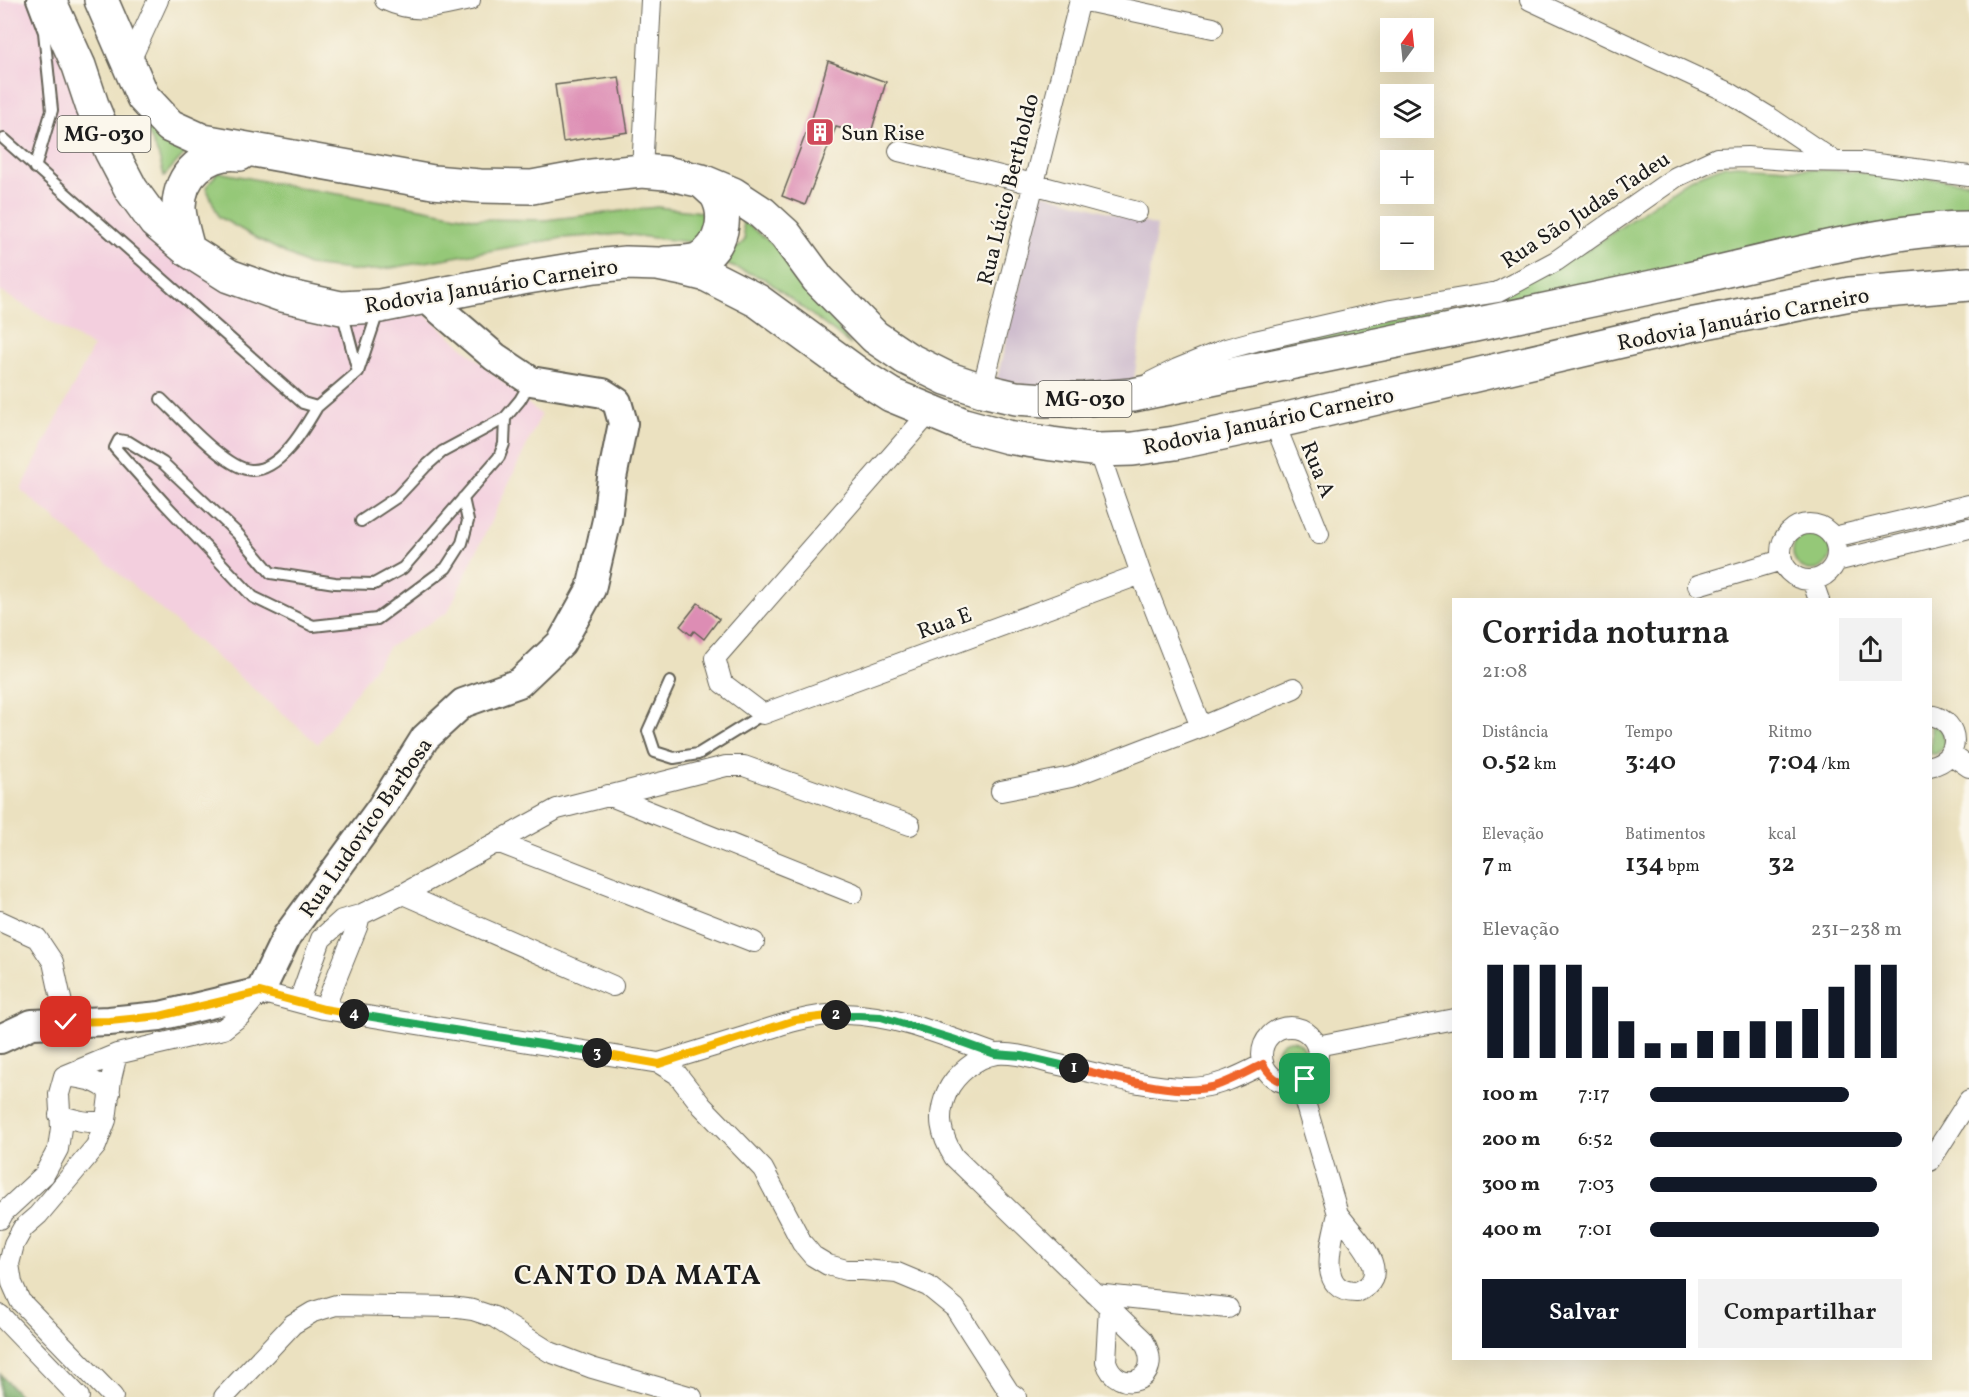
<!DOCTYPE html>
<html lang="pt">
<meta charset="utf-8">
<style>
:root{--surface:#fff;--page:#f2f2f2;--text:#222;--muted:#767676;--accent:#111827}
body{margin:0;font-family:Vollkorn,serif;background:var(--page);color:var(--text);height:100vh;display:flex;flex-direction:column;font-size:22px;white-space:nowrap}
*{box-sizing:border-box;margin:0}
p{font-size:20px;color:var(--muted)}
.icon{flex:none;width:33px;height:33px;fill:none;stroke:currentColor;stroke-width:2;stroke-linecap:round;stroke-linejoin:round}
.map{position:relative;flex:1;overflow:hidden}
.details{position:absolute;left:1452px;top:598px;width:480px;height:762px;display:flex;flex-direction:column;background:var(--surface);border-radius:0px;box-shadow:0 6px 24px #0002}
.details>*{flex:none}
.needle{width:39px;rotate:15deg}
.controls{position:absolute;left:1380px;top:18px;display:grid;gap:12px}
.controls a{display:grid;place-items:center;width:54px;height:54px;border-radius:0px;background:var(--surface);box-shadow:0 6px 24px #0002;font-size:30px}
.pin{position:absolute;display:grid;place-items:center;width:51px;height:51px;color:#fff;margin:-26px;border-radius:12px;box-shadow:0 3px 9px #0006}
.km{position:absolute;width:30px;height:30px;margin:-15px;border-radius:50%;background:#222;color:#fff;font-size:16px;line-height:30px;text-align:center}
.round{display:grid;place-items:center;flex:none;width:63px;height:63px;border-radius:0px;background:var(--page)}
.headline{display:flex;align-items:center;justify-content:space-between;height:102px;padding:0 30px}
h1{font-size:33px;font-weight:600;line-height:45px}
.stats{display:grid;grid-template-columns:repeat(3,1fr);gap:9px;height:102px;padding:6px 30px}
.stats div{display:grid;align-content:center}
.stats b{font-size:26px;font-weight:600}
.stats small{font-size:16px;font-weight:400}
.stats p{font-size:16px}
.chart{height:168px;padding:12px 30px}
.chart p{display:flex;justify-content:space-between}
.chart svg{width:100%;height:108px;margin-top:6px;stroke:var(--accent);stroke-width:6}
.button{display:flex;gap:12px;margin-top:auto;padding:12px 30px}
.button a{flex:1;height:69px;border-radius:0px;background:var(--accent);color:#fff;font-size:24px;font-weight:600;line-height:69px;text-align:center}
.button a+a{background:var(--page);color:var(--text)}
ul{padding:0 30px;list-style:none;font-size:20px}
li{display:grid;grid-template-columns:96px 72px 1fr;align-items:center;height:45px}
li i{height:15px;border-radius:8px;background:var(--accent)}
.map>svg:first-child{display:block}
.built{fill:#f3cfde}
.industrial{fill:#cfbdce}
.green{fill:#95c878;stroke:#58724a;stroke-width:1.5}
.forest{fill:#78ac68;stroke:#4a6442;stroke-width:1.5}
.building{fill:#dd8db4}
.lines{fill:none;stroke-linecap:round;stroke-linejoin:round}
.lane-casing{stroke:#646155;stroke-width:14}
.street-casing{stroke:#646155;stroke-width:22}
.secondary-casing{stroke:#646155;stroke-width:32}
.highway-casing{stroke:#646155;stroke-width:36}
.lane{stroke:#fff;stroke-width:10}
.street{stroke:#fff;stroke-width:20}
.secondary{stroke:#fff;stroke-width:28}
.highway{stroke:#fff;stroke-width:33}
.split-1-casing{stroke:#fff;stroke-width:12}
.split-2-casing{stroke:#fff;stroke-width:12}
.split-3-casing{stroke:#fff;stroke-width:12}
.split-4-casing{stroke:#fff;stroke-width:12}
.split-5-casing{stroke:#fff;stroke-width:12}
.split-1{stroke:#f0652b;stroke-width:8}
.split-2{stroke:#22a559;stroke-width:8}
.split-3{stroke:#f5b400;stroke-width:8}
.split-4{stroke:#22a559;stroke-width:8}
.split-5{stroke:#f5b400;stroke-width:8}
.labels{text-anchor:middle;stroke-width:4.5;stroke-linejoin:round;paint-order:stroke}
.shield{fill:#fbf7ec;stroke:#5f5e5a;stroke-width:1.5}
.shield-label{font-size:21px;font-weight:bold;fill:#1c1c1c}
.poi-label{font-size:22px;fill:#1c1c1c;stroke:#fbf7ec;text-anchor:start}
.street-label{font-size:22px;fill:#1c1c1c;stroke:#fbf7ec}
.district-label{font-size:28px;font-weight:bold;letter-spacing:1.5px;fill:#1c1c1c;stroke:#fbf7ec}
</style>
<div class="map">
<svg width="1969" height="1397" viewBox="0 0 1969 1397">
<rect width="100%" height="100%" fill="#fbf7ec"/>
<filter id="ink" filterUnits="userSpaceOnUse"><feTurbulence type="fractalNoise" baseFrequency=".0167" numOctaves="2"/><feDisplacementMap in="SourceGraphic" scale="12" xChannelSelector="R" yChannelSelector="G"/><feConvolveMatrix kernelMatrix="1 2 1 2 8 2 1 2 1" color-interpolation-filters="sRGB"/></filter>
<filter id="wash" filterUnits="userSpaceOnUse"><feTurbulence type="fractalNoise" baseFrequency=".008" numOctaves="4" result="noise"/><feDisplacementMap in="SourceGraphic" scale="24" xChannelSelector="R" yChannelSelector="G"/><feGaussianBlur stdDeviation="1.35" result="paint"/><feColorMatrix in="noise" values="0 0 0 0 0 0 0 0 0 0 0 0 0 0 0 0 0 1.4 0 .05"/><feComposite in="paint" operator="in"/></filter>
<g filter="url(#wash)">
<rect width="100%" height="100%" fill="#ebe1c0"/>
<path class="built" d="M0,0H34L93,132L221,285L420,310L541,415L448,612L389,647L318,744L21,490L93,347L0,291Z"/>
<path class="industrial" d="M1042,193L1157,226L1133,386L1053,391L997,379Z"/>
<path class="green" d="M141,116L191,147L164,176L159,157Z
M1736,165L1844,171L1969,182V222L1182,373L1274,343L1471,302L1592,247L1688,180L1720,167Z
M218,172L294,187L395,203L477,219L545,220L657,207L701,212L712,229L696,243L622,234L562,238L391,268L360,271L308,265L260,240L219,217L206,187Z
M742,220L775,246L796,270L851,345L765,279L712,259C727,255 735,251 745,240Z
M1793 551a19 19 0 1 1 38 0a19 19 0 1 1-38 0Z
M1933,725L1943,731L1945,747L1936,754H1931V726Z
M1277 1054a14 14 0 1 1 28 0a14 14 0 1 1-28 0Z"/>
<path class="forest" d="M0,1374L21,1397H0Z"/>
<g id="blocks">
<path class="building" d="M828,61L886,82L870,136L836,127L805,205L782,196L813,115Z
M619,77L628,132L563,142L555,85Z
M698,603L719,619L704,639L694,631L691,635L680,626Z"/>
</g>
</g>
<g filter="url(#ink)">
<use href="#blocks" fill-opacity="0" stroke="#646155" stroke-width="1.5"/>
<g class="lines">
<g class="lane-casing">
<path id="lane" d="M32,0L44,32L52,110L35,168
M4,139L303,403L317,407L358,372L378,312
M342,311L358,372
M161,399C180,417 228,471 252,470C281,470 304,429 317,407
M463,498L468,521L462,543L446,568L377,619L313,626L253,597L165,504L115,448L119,440L129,442L163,463L237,533L271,573L335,583L374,584L403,568L499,457L504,444L505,418
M361,521L397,497L426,466L442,452L505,418L520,400L530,383
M670,682L648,731L655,752L674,758L698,754L763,714"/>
</g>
<g class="street-casing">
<path id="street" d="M385,0C418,15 436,7 470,0
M1081,0L1213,28
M1530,0L1728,92L1769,117L1834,161
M129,63L158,0
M899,151L1033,184L1137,212
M642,171L651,0
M1151,382L1177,369L1226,349L1255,341L1391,310L1498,292L1556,261L1676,177L1717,158L1747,157L1800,161L1861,162L1969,176
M982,390L1080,0
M930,412L715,658L722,683L763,714L1141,574
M1274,422L1319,534
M1098,450L1141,574L1201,727
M1781 552a28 28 0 1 1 56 0a28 28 0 1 1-56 0Z
M1834,537L1969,505
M1836,561L1969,528
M1812,580L1819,600
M1698,585L1782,560
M1930,715C1962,721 1962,760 1930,766
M1950,754L1969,767
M1001,791L1071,777L1209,724L1294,688
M608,795L853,893
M497,842L754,942
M403,894L613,986
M0,921L37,938L53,962L66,1022
M299,1001L321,939L342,920L360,915L403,894L557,809L726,766H744L910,825
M324,1009L357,927L360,915
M1262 1055a28 28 0 1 1 56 0a28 28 0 1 1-56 0Z
M1317,1046L1454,1019
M659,1063C688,1054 717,1045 747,1036C779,1025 811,1014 845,1014C897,1015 947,1037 995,1054
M64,1076L117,1054L223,1029L241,1015L260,992L324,1009L659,1063L677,1074L702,1106L763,1169L802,1243L813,1256L828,1265L846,1270H863L897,1273L928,1286L955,1308L1009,1392L1016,1397
M64,1076C80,1078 98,1079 110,1093
M1299,1082L1338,1214
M59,1115C75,1120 91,1125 106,1120
M1930,1161L1969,1100
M1338,1214C1353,1235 1398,1275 1357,1292C1315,1293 1332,1240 1338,1214Z
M0,1219L4,1212L44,1175L58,1149L61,1128L59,1094L64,1076
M1095,1294L1228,1308
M1109,1307L1106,1361C1116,1397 1168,1382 1143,1340L954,1157C941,1135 936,1117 947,1092C955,1075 976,1057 996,1054C1015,1052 1037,1060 1055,1064C1098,1073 1141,1087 1185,1088C1214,1089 1238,1077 1263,1064
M0,1315L79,1397
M113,1397L20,1301L12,1283L9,1264L14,1244L23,1228L38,1215L96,1146L106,1120L111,1079L117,1054
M224,1397L293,1324L313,1312L336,1305L451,1307L473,1310L494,1317L550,1352L592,1368L692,1397"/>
</g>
<g class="secondary-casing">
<path id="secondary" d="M0,1039L32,1024L109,1021L160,1016L260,992L287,936L381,808L425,738L463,703L519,683L561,643L591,589L607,520L612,478L623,423L617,402L603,393L531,381L495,357L433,304L429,297"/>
</g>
<g class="highway-casing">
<path id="highway" d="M49,0L79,66L93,108L111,151L131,189L155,222L188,250L229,276L282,295L341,308L380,306L522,278L595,266L626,263L658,264L683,269L707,275L758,301L861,376L891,395L964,425L1008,437L1052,444L1098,450L1133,449L1175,443L1274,422L1690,325L1850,294L1969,284
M101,0L143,97L170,126L203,141L433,182L480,186L532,187L592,176L642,171L666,173L702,181L733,194L762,213L785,234L818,279L875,337L906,358L946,378L982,390L1016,398L1046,400L1084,399L1133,395C1309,360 1486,323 1662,285C1722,272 1782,256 1843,244C1885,236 1927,228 1969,228
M188,250C185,237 180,222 179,209C178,174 207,150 240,154
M666,263C676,262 690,263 699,259C722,248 729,215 716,194C712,190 706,185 702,181"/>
</g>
<use href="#lane" class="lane"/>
<use href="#street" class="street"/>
<use href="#secondary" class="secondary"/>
<use href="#highway" class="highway"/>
</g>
</g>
<g class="lines" filter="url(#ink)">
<g class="split-1-casing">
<path id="split-1" d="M1074,1068C1113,1077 1174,1096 1212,1087C1230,1082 1247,1072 1263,1064C1272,1081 1287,1087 1305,1079"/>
</g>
<g class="split-2-casing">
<path id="split-2" d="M836,1015L881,1017L953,1039L995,1054L1022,1056L1074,1068"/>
</g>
<g class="split-3-casing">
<path id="split-3" d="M597,1053L659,1064L795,1020L836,1015"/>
</g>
<g class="split-4-casing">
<path id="split-4" d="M354,1014L597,1053"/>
</g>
<g class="split-5-casing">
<path id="split-5" d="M66,1022L110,1021L160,1016L260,992L324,1009L354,1014"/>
</g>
<use href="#split-1" class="split-1"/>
<use href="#split-2" class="split-2"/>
<use href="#split-3" class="split-3"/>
<use href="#split-4" class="split-4"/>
<use href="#split-5" class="split-5"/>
</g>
<defs>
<g id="building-square" transform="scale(1.5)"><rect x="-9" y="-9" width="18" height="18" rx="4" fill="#d1495b" stroke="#fbf7ec"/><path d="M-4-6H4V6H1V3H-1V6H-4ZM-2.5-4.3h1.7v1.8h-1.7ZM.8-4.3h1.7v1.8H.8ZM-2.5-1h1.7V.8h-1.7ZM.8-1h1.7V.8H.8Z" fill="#fff"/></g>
</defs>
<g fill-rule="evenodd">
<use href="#building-square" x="820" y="132"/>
</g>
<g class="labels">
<g class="shield">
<rect x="57.5" y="116" width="93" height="36" rx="4.5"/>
<rect x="1038.5" y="381" width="93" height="36" rx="4.5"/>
</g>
<g class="shield-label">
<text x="104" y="141">MG-030</text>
<text x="1085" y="406">MG-030</text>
</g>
<g class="poi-label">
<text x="841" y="140">Sun Rise</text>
</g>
<g class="street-label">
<text transform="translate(1007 189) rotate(-76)" y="8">Rua Lúcio Bertholdo</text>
<text transform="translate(1585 209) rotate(-33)" y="8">Rua São Judas Tadeu</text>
<text transform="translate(491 285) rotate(-9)" y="8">Rodovia Januário Carneiro</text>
<text transform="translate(1743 318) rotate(-11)" y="8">Rodovia Januário Carneiro</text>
<text transform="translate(1268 420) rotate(-12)" y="8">Rodovia Januário Carneiro</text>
<text transform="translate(1319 469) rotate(68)" y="8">Rua A</text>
<text transform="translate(944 622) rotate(-20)" y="8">Rua E</text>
<text transform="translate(365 827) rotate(-55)" y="8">Rua Ludovico Barbosa</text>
</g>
<g class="district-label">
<text x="638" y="1284">CANTO DA MATA</text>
</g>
</g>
</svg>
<div class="controls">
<a><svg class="needle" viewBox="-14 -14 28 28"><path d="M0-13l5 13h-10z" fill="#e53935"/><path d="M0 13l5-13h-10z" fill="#767676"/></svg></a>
<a><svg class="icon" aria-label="layers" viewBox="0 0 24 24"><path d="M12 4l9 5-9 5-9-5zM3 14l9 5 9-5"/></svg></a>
<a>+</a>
<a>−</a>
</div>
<div class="pin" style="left:1305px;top:1079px;background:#1e9e55"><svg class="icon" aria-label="arrive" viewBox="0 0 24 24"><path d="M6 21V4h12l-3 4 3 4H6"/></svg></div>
<div class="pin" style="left:66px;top:1022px;background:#d93025"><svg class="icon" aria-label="check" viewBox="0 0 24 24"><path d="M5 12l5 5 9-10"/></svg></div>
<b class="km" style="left:1074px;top:1068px">1</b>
<b class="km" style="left:836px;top:1015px">2</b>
<b class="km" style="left:597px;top:1053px">3</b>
<b class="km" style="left:354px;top:1014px">4</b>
<section class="details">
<div class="headline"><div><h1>Corrida noturna</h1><p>21:08</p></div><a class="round"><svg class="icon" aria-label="share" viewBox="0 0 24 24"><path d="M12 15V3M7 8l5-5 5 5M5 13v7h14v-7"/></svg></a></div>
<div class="stats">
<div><p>Distância</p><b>0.52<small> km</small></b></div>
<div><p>Tempo</p><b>3:40</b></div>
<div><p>Ritmo</p><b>7:04<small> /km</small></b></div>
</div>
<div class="stats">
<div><p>Elevação</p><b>7<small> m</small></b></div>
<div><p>Batimentos</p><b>134<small> bpm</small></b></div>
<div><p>kcal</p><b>32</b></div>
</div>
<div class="chart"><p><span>Elevação</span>231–238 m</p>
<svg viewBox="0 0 160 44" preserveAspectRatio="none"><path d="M5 44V6M15 44V6M25 44V6M35 44V6M45 44V15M55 44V29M65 44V38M75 44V38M85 44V33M95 44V33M105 44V29M115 44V29M125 44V24M135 44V15M145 44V6M155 44V6"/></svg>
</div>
<ul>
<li><b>100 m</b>7:17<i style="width:79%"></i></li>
<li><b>200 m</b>6:52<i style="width:100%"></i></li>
<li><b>300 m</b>7:03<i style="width:90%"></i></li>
<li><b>400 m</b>7:01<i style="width:91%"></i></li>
</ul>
<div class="button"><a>Salvar</a><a>Compartilhar</a></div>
</section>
</div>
